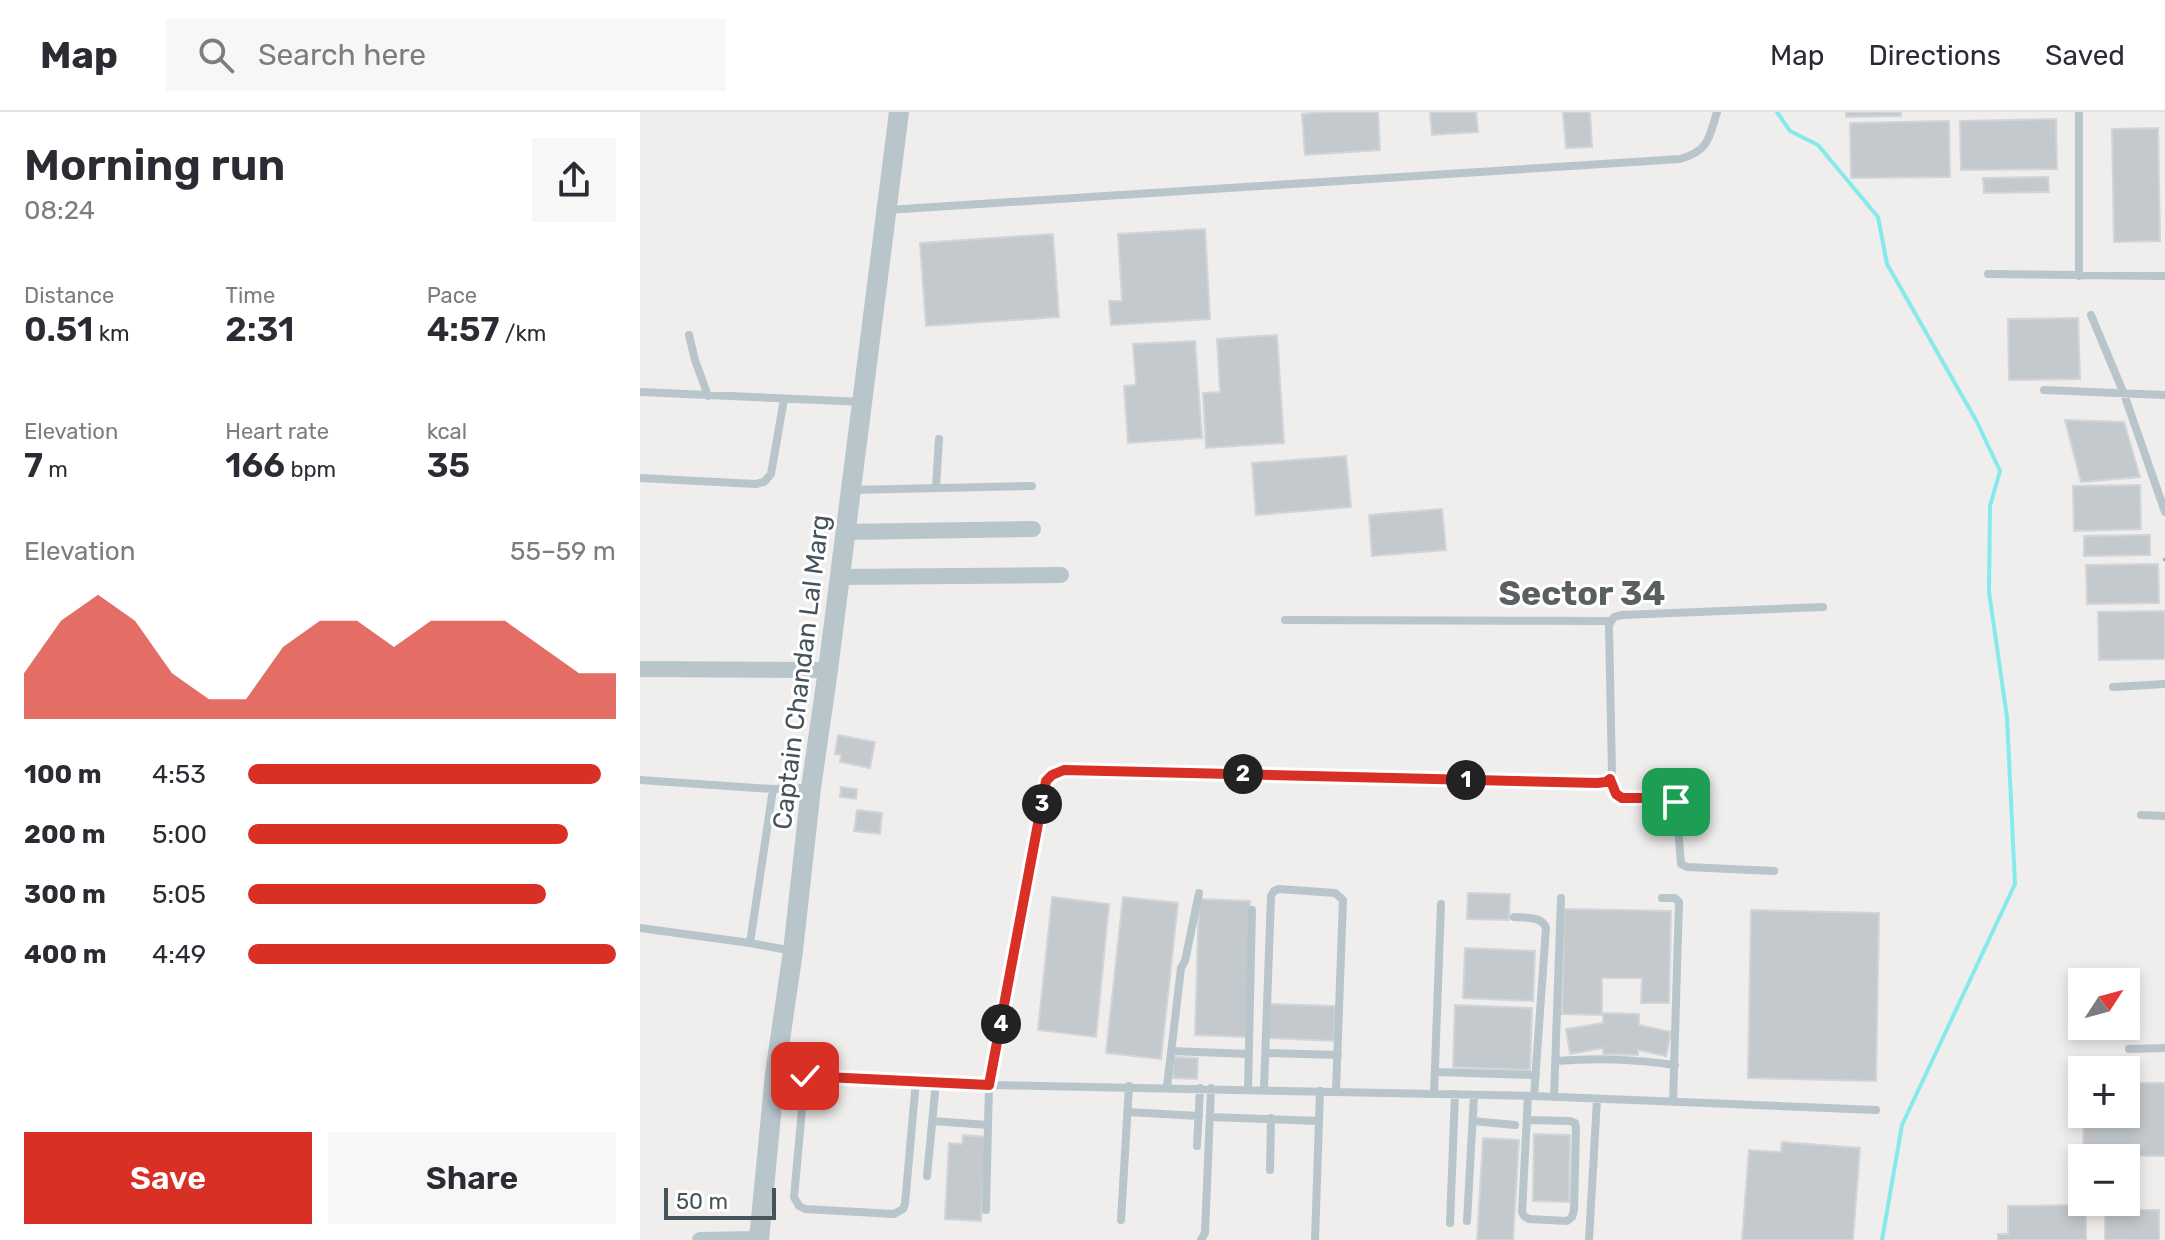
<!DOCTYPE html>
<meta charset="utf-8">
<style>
:root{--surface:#fff;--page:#f7f7f7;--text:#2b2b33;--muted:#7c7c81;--line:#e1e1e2;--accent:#d93025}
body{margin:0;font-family:Rubik,sans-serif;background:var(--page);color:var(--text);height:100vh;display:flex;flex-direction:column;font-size:30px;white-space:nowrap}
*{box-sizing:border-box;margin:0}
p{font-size:26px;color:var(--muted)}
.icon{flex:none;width:44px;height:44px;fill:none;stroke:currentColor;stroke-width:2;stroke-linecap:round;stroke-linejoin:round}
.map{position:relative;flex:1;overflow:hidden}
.drawer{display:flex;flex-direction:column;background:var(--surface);width:640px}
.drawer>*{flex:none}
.needle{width:52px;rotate:54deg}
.fabs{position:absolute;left:1428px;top:856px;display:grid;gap:16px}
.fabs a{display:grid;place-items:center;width:72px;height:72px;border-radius:0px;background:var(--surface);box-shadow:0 4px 12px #0003;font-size:40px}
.scale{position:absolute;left:24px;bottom:20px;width:112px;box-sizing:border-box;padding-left:8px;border:4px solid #45545b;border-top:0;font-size:22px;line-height:28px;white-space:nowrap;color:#45545b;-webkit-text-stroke:6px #fff;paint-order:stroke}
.pin{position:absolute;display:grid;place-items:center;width:68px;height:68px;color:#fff;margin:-34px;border-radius:16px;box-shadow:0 4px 12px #0006}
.km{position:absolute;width:40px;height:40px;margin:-20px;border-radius:50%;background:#222;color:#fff;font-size:22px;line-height:40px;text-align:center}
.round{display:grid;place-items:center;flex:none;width:84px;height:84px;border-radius:0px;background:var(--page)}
.headline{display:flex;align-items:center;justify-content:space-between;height:136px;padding:0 24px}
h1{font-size:44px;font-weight:600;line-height:60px}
.figures{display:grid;grid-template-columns:repeat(3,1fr);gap:12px;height:136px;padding:8px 24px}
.figures div{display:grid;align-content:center}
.figures b{font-size:34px;font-weight:600}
.figures small{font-size:22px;font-weight:400}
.figures p{font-size:22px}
.chart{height:224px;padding:16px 24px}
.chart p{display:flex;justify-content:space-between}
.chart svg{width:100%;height:144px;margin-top:8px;fill:var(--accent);opacity:.7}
.button{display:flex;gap:16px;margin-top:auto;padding:16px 24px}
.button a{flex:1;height:92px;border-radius:0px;background:var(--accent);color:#fff;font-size:32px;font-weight:600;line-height:92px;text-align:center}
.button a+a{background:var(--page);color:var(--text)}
ul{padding:0 24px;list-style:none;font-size:26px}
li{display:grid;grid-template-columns:128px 96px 1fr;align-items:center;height:60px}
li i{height:20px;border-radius:10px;background:var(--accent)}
header{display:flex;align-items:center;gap:48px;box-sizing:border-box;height:112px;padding:0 40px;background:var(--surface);border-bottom:2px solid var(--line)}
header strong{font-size:38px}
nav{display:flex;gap:44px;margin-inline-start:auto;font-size:28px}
.search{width:560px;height:72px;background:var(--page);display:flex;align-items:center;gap:20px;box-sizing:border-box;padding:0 28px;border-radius:0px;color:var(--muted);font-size:30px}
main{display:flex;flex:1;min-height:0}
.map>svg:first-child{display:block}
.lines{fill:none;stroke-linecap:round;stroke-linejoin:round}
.stream{stroke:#86eaec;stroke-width:4}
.building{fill:#c4c9cd;stroke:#d1d5d9;stroke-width:2}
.path{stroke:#72cd8f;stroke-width:3;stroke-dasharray:6 4;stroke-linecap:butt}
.service{stroke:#b8c5cb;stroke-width:8}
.minor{stroke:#b8c5cb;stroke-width:16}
.tertiary{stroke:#b8c5cb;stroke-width:20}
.route-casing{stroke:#fff;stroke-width:16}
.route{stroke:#d93025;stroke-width:10}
.labels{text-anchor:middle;stroke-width:6;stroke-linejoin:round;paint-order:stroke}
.street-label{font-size:26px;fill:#45545b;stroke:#fff}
.district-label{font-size:34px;font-weight:bold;fill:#5a5f62;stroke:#fff}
</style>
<header>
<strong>Map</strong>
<div class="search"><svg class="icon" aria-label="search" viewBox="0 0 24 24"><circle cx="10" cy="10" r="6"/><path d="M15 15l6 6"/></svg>Search here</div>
<nav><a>Map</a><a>Directions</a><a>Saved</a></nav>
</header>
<main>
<section class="drawer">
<div class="headline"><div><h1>Morning run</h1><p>08:24</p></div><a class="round"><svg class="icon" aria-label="share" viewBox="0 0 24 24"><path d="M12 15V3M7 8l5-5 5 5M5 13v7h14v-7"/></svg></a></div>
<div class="figures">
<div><p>Distance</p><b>0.51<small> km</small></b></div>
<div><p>Time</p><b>2:31</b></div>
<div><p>Pace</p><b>4:57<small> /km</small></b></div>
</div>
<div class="figures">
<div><p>Elevation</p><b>7<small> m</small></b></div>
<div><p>Heart rate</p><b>166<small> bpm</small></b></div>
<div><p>kcal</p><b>35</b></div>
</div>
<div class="chart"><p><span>Elevation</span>55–59 m</p>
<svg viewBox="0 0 160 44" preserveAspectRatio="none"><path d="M0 44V30L10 14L20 6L30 14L40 30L50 38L60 38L70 22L80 14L90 14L100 22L110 14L120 14L130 14L140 22L150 30L160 30V44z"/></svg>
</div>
<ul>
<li><b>100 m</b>4:53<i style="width:96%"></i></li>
<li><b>200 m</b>5:00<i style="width:87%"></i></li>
<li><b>300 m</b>5:05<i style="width:81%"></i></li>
<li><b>400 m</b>4:49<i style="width:100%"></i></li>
</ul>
<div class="button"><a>Save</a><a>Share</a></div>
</section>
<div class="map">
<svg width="1525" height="1128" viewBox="0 0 1525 1128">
<rect width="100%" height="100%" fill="#f0eded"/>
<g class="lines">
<path class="stream" d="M1137,0L1150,19L1178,33L1238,105L1247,152L1337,310L1360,359L1350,394L1349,480L1367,605L1375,772L1262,1013L1242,1128"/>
</g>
<path class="building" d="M686,0H738L740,38L665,43L662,2Z
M790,0H836L838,20L792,23Z
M923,0H950L952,35L926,36Z
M1206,0H1261V4L1206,5Z
M1416,7L1417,57L1321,58L1320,9Z
M1309,9L1310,65L1211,66L1210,11Z
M1518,16L1520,129L1474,130L1472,17Z
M1408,65L1409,80L1344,81L1343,66Z
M565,117L570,207L471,213L469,189H482L478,122Z
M413,122L419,205L286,214L280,131Z
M1438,206L1440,267L1369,268L1368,207Z
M637,223L644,331L566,336L563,281L580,280L577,227Z
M555,229L562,326L488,331L484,274L496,273L493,232Z
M1425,308L1484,310L1500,365L1441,370Z
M706,344L711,395L616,403L612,351Z
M1500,373L1501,417L1434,419L1433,374Z
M802,397L806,438L732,444L729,403Z
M1510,423V443L1444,444V424Z
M1518,452L1519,491L1447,492L1446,453Z
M1525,499V547L1459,548L1458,500Z
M198,623L235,630L230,656L200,650L201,643L195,642Z
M201,675L217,677L216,687L200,685Z
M217,698L242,701L240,722L214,719Z
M828,781L870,782L869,808L827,807Z
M412,785L469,792L456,925L398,918Z
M483,785L538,791L521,947L466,941Z
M559,787L610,789L606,925L555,923Z
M924,797L1031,799L1029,891H1001L1002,866H962V903L922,902Z
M1111,798L1239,801L1236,969L1108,966Z
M825,836L895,839L893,889L823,886Z
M630,892L695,894L694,929L629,926Z
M815,893L892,896L890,958L813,955Z
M963,901L999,902V913L1031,920L1026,944L998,938V943L963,942V936L930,942L926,917L963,911Z
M533,945L558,946L557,967L533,966Z
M1486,971H1525V1044L1443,1043L1444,1002H1486Z
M894,1022L930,1023L929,1090L893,1089Z
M323,1023L346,1025L341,1109L305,1107L309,1031L322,1032Z
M843,1026L879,1028L873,1128H837Z
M1142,1030L1220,1036L1213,1128H1102L1109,1038L1141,1040Z
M1446,1093V1128H1358V1122H1368V1094Z
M1465,1098H1519V1128H1465Z"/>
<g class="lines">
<path class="path" d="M1524,446L1525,449"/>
<path class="service" d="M247,98L1040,47C1069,39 1069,26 1077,0
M1348,162L1525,164
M1439,164V0
M1451,203L1484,282L1525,400
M49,223L55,248L68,284
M1404,278L1525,283
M0,280L222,290
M0,366L116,372L124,370L131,362L144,287
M296,376L299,327
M211,378L392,374
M645,508L971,509
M1473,575L1525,572
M970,667L976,682L982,686H1031L1036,690L1041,752L1047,755L1134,759
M0,668L133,677L170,676
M1501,703L1525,704
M1022,786H1035L1039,790L1033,990
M874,805C885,806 902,804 906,816L894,984
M0,816L110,831L153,839
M110,831L133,677
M1489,937L1525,936
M531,939L609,942
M626,941L698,943
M916,949C959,946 992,947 1035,953
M795,960L896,963
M136,962L349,973L894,984L1236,998
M165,964L154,1085L159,1094L165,1097L254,1102L263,1097L265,1092L276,969
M527,975L541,856L545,849L559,781
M608,977L612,798
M624,977L631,784L634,779L639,777L695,781L703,788L696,979
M794,982L801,792
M914,985L921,786
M487,1000L559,1004
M570,1005L679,1009
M887,1008L930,1009L935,1011L936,1015L934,1098L932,1105L927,1109L889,1107L884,1104L882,1100L888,984
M292,1009L348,1013
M833,1009L875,1013
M557,1034L560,976
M630,1058L631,1006
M287,1064L296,970
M346,1098L349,973L406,669L412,663L424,658L966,670L972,663L969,513L974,505L982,503L1183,495
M481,1108L489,974
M827,1109L834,983
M810,1111L815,982
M561,1128L565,1121L571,976
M675,1128L680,979
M949,1128L957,987"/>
<path class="minor" d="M205,420L393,417
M199,465L421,463
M0,557L188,558
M60,1128L119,1127"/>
<path class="tertiary" d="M119,1128L135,962L153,839L171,676L188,558L259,0"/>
</g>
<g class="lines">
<g class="route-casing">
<path id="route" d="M165,964L349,973L406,669L412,663L424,658L957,671L966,670L970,667L976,682L982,686H1031L1036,690"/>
</g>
<use href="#route" class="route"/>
</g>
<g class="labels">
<g class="street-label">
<text transform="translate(161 560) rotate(-83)" y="9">Captain Chandan Lal Marg</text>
</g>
<g class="district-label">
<text x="942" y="493">Sector 34</text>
</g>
</g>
</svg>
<div class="fabs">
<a><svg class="needle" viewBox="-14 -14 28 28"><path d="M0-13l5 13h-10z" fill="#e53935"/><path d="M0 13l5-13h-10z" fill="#7c7c81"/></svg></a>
<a>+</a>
<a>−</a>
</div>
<div class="scale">50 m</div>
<div class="pin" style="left:1036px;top:690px;background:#1e9e55"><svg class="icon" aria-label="arrive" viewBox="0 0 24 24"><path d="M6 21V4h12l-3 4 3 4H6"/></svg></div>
<div class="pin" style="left:165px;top:964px;background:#d93025"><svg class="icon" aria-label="check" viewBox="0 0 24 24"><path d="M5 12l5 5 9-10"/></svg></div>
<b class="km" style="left:826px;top:668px">1</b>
<b class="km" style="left:603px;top:662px">2</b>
<b class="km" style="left:402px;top:692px">3</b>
<b class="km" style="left:361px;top:912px">4</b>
</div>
</main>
